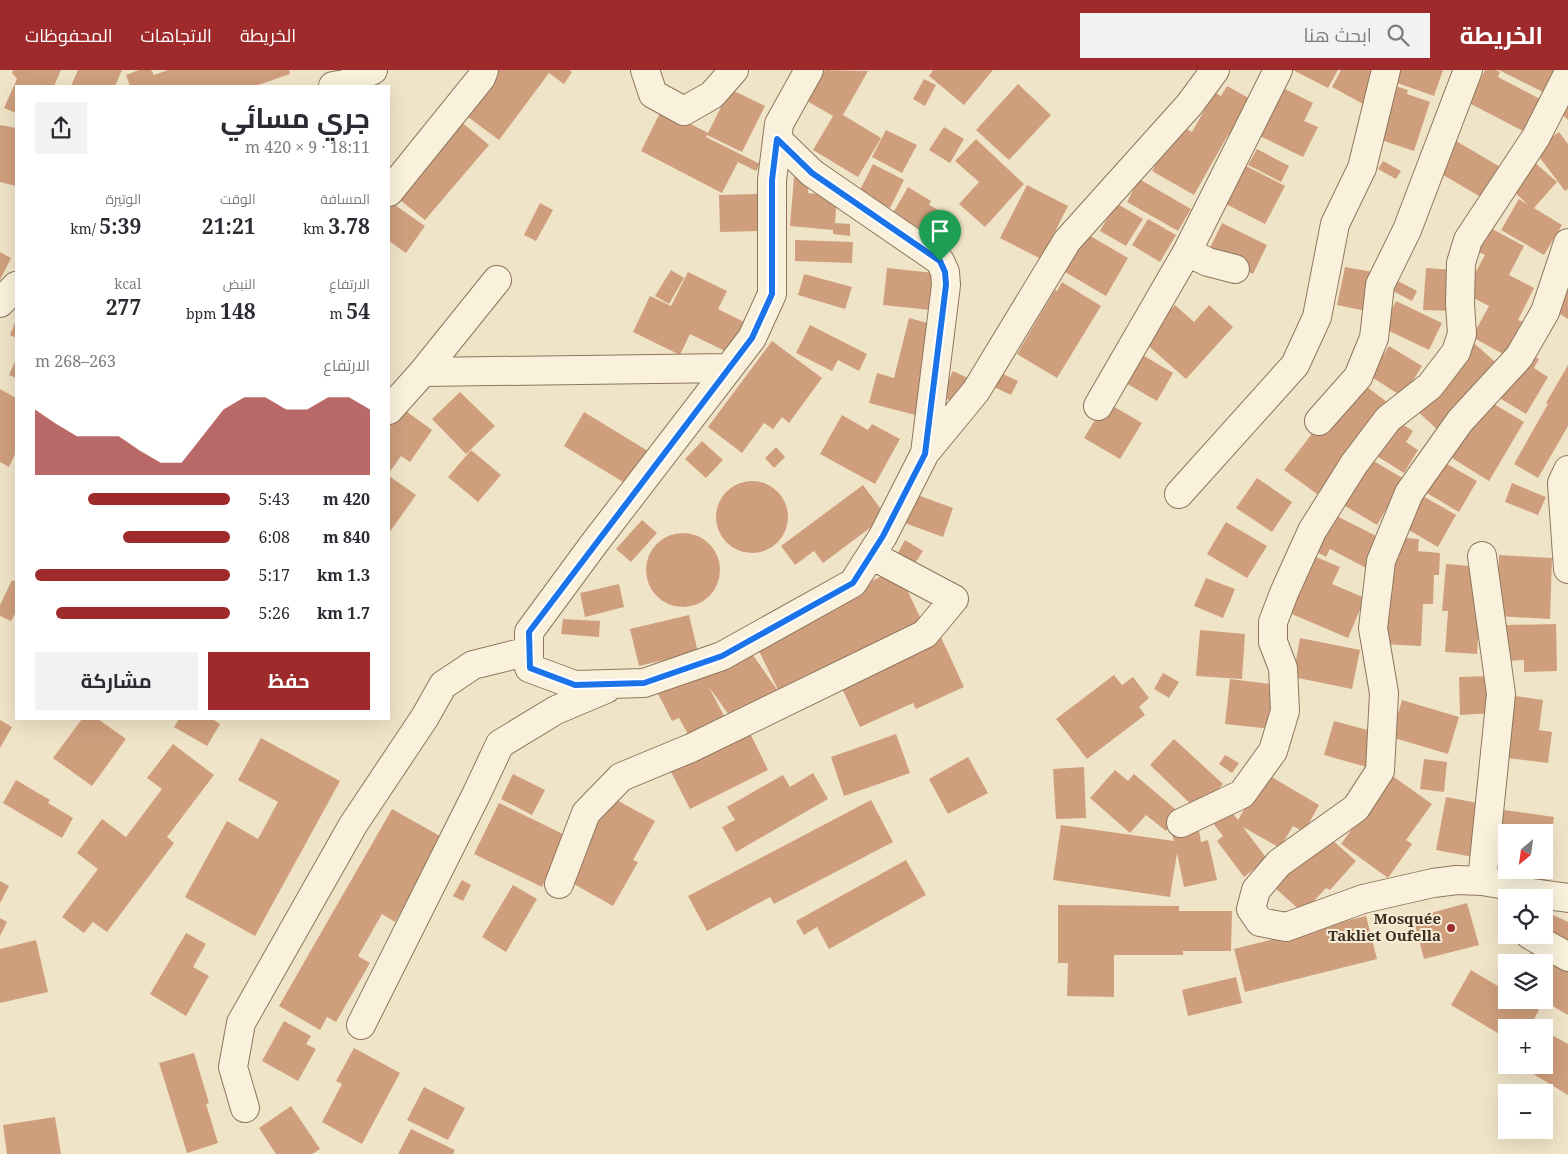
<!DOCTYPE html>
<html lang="ar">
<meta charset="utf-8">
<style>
:root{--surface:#fff;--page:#f2f2f3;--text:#2b2b33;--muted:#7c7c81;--accent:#9e2a2b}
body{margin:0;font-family:"Noto Serif",Cairo,serif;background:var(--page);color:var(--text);direction:rtl;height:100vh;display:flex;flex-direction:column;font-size:19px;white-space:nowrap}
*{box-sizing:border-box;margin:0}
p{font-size:16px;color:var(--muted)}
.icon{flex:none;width:28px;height:28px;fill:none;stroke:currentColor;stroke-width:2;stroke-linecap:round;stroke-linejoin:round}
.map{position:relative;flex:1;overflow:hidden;direction:ltr}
.drawer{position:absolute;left:15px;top:15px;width:375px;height:635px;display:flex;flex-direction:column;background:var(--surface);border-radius:0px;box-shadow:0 5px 20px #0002;direction:rtl}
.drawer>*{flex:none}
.needle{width:32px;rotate:209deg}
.tools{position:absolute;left:1498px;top:754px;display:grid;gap:10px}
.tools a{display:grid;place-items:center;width:55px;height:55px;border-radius:0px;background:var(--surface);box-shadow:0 5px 20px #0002;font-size:25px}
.pin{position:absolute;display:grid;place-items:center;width:42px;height:42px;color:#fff;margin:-51px -21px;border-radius:50% 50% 50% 0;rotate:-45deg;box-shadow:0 0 5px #0007}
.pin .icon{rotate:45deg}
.round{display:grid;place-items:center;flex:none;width:52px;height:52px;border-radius:0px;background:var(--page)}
.head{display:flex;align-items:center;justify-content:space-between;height:85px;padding:0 20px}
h1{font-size:28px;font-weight:700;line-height:38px}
.figures{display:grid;grid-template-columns:repeat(3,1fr);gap:8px;height:85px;padding:5px 20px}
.figures div{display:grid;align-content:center}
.figures b{font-size:21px;font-weight:700}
.figures small{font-size:14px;font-weight:400}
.figures p{font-size:14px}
.chart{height:140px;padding:10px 20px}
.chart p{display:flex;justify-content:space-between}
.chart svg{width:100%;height:90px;margin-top:5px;fill:var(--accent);opacity:.7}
.button{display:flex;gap:10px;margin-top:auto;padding:10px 20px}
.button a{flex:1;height:58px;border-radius:0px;background:var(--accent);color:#fff;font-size:20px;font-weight:700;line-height:58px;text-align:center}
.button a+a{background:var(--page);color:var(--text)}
ul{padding:0 20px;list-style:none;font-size:16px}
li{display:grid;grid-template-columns:80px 60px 1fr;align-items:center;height:38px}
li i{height:12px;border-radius:6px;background:var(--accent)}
header{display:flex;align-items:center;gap:30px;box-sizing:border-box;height:70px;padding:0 25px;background:var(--accent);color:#fff}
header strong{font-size:24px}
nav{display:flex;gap:28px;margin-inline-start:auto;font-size:18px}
.search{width:350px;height:45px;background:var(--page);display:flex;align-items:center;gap:12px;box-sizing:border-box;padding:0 18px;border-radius:0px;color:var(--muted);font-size:19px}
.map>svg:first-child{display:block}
.building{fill:#cf9f7d;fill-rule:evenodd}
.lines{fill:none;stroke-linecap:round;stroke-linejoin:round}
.minor-casing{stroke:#8d765c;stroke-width:30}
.minor{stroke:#faf1dc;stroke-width:28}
.route-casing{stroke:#fff;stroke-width:10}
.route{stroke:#1a73e8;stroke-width:6}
.poi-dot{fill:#9e2a2b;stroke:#f7eed8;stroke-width:2}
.labels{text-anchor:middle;stroke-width:4;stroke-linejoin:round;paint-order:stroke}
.poi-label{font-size:15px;font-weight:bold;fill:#3d2e20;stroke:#f7eed8;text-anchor:end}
</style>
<header>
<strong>الخريطة</strong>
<div class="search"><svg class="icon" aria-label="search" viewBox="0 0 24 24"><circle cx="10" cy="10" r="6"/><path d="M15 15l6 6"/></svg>ابحث هنا</div>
<nav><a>الخريطة</a><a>الاتجاهات</a><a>المحفوظات</a></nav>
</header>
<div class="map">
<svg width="1568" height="1084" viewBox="0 0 1568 1084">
<rect width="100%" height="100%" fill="#f0e4c8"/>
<path class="building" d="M13,0H61L54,16H16V43L4,38L17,9L12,3Z
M78,0H122L115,16H71Z
M139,0H151L154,5L168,0H289L290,4L255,16H130L126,5Z
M497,0H569L572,2L564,14L549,3L499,70L464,44Z
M825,0L868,1L843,45L881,68L858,107L813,80L833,46L807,31Z
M933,0H993L964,35L929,6Z
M1293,0H1338L1328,18Z
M1341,0H1381L1363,34L1332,17Z
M1392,0H1443L1434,26L1389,10Z
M1485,0H1496L1500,2L1498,7L1540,29L1523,61L1469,33Z
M1499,0H1554L1543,22Z
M924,9L936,15L925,36L913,29Z
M1018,14L1051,45L1009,90L976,60Z
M1392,15L1408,20L1407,24L1430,32L1414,81L1375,68Z
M1227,16L1256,32L1234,69L1228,65L1194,125L1152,101L1178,54L1192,62L1205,39L1202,38L1212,21L1221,26Z
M1281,17L1313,33L1304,51L1318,57L1303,87L1260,66Z
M730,19L765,36L742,82L707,65L706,67L760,94L756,101L738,92L722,123L641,81L662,39L708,63Z
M1568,26V50L1556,38Z
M459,50L489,75L425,150L395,126Z
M0,55L16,58V116L0,112Z
M944,57L964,69L950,93L929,80Z
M886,60L917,75L902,103L872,87Z
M1559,62L1568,74V119L1565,121L1534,80Z
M1451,68L1502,98L1484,129L1433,99Z
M976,69L1024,114L985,157L959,134L979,112L955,91Z
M1257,79L1289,96L1281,112L1248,95Z
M1532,90L1557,112L1534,138L1562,155L1544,185L1501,160L1519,129L1528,135L1508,116Z
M1383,91L1401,101L1396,109L1378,99Z
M873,94L904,110L890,138L859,122Z
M1242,94L1285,116L1265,154L1222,132Z
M794,107L809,109L808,123L837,126L835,153L850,154V166L833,164V160L790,156Z
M1139,109L1191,139L1178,161L1127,132Z
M1027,115L1068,136L1041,189L1000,168Z
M908,117L931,131L929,135L944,143L931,165L893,143Z
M757,124L758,161L720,162L719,125Z
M389,131L425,156L406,183L389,171Z
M540,133L553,140L536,171L524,165Z
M1116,133L1143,149L1126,176L1100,161Z
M1148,149L1176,165L1160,192L1132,175Z
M1222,153L1267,175L1253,204L1208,182Z
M1485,155L1524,176L1509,205L1534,218L1518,250L1523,252L1505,285L1472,267L1489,236L1464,223L1485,185L1472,179Z
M1087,164L1128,188L1106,226L1065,202Z
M795,170L853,172L852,193L795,191Z
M0,182L11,188L0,210Z
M1345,197L1373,202L1366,241L1337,235Z
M887,198L934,203L930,240L883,235Z
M1426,198L1454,200L1452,241L1423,240Z
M671,200L684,208L669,234L655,226Z
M688,202L727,221L718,239L744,252L729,283L690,264L680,285L633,262L650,226L671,236Z
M804,204L852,217L845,239L798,225Z
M1396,210L1417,221L1412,231L1391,220Z
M1062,212L1101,236L1057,308L1017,284L1055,220L1057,221Z
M1568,214V249L1553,240Z
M1396,231L1442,253L1429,280L1383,258Z
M1175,235L1194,252L1209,235L1233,257L1186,309L1143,271Z
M909,248L935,255L919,346L869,333L877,303L894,308Z
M16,250V268L10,265Z
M810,255L867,284L859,301L838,290L832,301L796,283Z
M772,271L822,308L789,353L782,347L773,359L764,353L742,383L708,357Z
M1475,274L1502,298L1441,363L1415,339Z
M1389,276L1422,296L1403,327L1370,306Z
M1521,278L1539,289L1534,298L1548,307L1526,344L1493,324Z
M1134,280L1173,303L1157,331L1117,308Z
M16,289V308L9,305Z
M1568,295V356L1538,408L1514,394L1548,334L1546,333Z
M953,301L972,310L959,335L941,326Z
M999,302L1018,311L1011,325L992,316Z
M1355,308L1387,332L1317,424L1284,400Z
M0,319L16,328V382L9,397L0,392Z
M460,322L495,356L466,384L432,349Z
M1479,325L1524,352L1489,411L1444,383Z
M1106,332L1142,353L1120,389L1084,368Z
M399,336L432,360L410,392L401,386L389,403V351Z
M584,342L648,381L628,415L564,376Z
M842,345L868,360L872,354L900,369L875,414L820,384Z
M1394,349L1413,361L1406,372L1418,380L1404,403L1372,383Z
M702,371L723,390L706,408L685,389Z
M776,377L785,387L774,398L765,388Z
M471,380L501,405L478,432L448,407Z
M1431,385L1477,411L1459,442L1413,415Z
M1367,387L1404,409L1377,455L1340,433Z
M389,406L416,425L389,463Z
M1257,408L1292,432L1272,462L1236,438Z
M716 447a36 36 0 1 1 72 0a36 36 0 1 1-72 0Z
M1512,413L1546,427L1538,445L1505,432Z
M863,415L886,446L823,493L814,481L795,495L781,476Z
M1416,422L1456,445L1438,477L1397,453Z
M912,423L953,438L943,467L902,452Z
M1329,442L1382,469L1366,498L1330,479L1326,487L1310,478Z
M642,450L657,463L631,492L616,479Z
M1226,452L1267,476L1247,508L1207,484Z
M646 500a37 37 0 1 1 74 0a37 37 0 1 1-74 0Z
M1391,467L1419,469L1418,481L1440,483L1439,505H1434L1433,534H1423L1421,576L1382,574Z
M905,470L923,481L912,498L895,488Z
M1304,482L1340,497L1332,514L1365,528L1348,568L1280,539Z
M1499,485L1552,488L1550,549L1497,546Z
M1446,494L1483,497L1477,584L1445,582L1448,541H1442Z
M897,499L922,551L781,626L757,577L776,556Z
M1206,508L1235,519L1223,548L1194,536Z
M12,510L16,512V542L11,551L0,546V535Z
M619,514L624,537L585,547L580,523Z
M689,545L698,582L639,596L630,559Z
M563,549L600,551L599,567L561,564Z
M1556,554L1557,601L1524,602V590L1505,591V555Z
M1200,560L1245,564L1242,609L1196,606Z
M940,565L964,617L916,639L913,633L860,657L839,612Z
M1300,568L1360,580L1352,619L1293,607Z
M746,575L778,621L734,652L709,617L724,646L688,664L679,648L672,651L654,616Z
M1163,603L1179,612L1169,628L1154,619Z
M1114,605L1122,615L1133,607L1149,628L1139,637L1145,645L1087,689L1056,649Z
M1493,606L1495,643L1460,645L1459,607Z
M1230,609L1278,615L1273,659L1225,654Z
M1515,626L1543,630L1539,660L1552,662L1548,693L1507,688Z
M1402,630L1459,647L1448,684L1391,667Z
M82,649H98L126,669L92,716L53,688Z
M179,649H212L220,654L207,676L174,657Z
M0,650L12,657L0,678Z
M1334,651L1379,663L1370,698L1324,685Z
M749,661L768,700L690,739L670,700Z
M896,664L910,703L844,726L831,687Z
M261,668L340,711L255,866L185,827L227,751L258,769L278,732L238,710Z
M1174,669L1223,714L1198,741L1150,695Z
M173,674L214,705L167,767L174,773L107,862L93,852L84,863L62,847L98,799L77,783L102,749L126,767L162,719L147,708Z
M1225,685L1239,693L1232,703L1219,694Z
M968,687L988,723L948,744L929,709Z
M1424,689L1447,692L1444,722L1420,719Z
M1084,697L1086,748L1056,749L1053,699Z
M1115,700L1128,711L1134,704L1181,744L1166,761L1146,745L1130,763L1090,728Z
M813,703L828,729L736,782L722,757L735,750L727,737L783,705L790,717Z
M1265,703L1319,735L1304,762L1293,756L1280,778L1243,757L1267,789L1244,807L1217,771L1223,766L1212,752L1229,739L1238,750Z
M513,704L545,720L532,745L501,729Z
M1391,705L1432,734L1406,770L1412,774L1388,808L1341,774Z
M16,710L50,730L48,733L73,748L62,768L3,733Z
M611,727L655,751L633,790L638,792L613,836L565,809Z
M1446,727L1483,734L1473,787L1436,780Z
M871,730L893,772L774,834L770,827L707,861L688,826Z
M499,733L567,766L542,817L474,784Z
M392,739L447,770L422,805L395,852L382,844L358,886L370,893L336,952L327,947L320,960L279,936Z
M1504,740L1554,747L1545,817L1495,810ZM1506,762H1544V800H1506Z
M1198,754L1201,772L1208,770L1217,810L1184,817L1177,783L1170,827L1053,810L1061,755L1174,771L1171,760Z
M1323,762L1356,791L1330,820L1326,818L1303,843L1274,817Z
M906,790L926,825L829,879L817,857L804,865L796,851Z
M462,810L471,815L463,831L453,826Z
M0,811L9,816L0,833Z
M513,815L537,829L506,882L482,867Z
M1467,833L1479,875L1424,889L1413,848Z
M1058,835L1179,836V841H1232L1231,881H1183V885H1114V927L1067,926L1068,893H1058Z
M1547,842L1568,852V873L1544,862V848Z
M1366,846L1377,889L1245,922L1234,879Z
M0,848L7,852L0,866Z
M186,863L206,874L193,897L209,906L186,946L150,924Z
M36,870L48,922L0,933V879Z
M1536,874L1568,893V945L1544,931V892H1525Z
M1471,900L1506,921V930H1522L1539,940L1529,958H1506V968L1451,935Z
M1236,907L1242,933L1188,946L1182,920Z
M284,951L311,966L306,974L316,979L298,1011L262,991Z
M1546,962L1568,974V1025L1525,999L1527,995H1544V966Z
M354,978L400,1003L362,1074L322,1052L342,1014L336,1011Z
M194,983L209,1033L206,1034L218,1073L187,1083L159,993Z
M424,1017L465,1038L448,1070L407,1050Z
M291,1036L320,1079L312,1084H276L259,1058Z
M55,1047L61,1084H7L3,1055Z
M411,1059L455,1080L453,1084H398Z"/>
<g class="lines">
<g class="minor-casing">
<path id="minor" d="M645,0L653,24L684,41L712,25L734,0
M809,0L779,54L772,110V224L752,268L593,475L529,562V598L575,615L644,613L722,586L853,513L883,466L925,383L976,321L1067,171L1190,34L1215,0
M333,16L345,14L373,0
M777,69L812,103L940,191L945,202L946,215L925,383
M389,122L481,8L484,0
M1568,173L1545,242L1519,287L1460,351L1409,423L1381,491L1373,558L1384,623L1380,701L1356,738L1279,793L1256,820L1251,839L1260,852L1286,857L1363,829L1433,813L1457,810L1482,811L1500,814L1525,822L1568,828
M1187,182L1208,192L1235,199
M0,233L16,216
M423,302L497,210
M1098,336L1187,182L1278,0
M389,340L423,302L729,298
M1319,351L1358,307L1374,268L1380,215L1407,160L1468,0
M1568,400L1562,413L1568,499
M1179,424L1295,295L1317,247L1335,154L1362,98L1386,0
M1181,753L1242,724L1273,681L1285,641L1283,598L1273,572V552L1284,523L1312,461L1354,394L1388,349L1430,316L1456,282L1462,264L1460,234L1461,193L1468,170L1536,67L1568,4
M1482,811L1501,624L1482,486
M559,814L586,743L621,707L691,678L925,564L954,529L871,485
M1530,865L1568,887
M361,955L477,723L500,674L556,640L606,619
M245,1038L233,997L241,953L353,755L425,647L443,615L473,595L529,581"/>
</g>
<use href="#minor" class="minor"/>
</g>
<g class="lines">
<g class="route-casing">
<path id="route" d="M777,69L812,103L940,191L945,202L946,215L925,384L883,466L853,513L722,586L644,613L575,615L530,598L529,562L752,268L772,224V110Z"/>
</g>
<use href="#route" class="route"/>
</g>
<circle class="poi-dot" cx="1451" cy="858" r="5"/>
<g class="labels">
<g class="poi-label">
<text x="1441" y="854">Mosquée<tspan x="1441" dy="17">Takliet Oufella</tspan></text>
</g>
</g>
</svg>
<div class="tools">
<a><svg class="needle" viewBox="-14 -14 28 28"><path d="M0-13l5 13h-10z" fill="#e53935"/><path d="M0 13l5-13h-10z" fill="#7c7c81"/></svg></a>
<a><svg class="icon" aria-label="locate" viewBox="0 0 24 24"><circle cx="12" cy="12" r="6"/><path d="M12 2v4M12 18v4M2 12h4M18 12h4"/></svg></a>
<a><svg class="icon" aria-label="layers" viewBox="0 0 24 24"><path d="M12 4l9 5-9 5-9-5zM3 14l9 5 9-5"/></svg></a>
<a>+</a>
<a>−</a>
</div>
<div class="pin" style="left:940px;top:191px;background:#1e9e55"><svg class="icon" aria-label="arrive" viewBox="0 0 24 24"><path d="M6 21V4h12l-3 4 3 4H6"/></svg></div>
<section class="drawer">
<div class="head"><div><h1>جري مسائي</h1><p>18:11 · 9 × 420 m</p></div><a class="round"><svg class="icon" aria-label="share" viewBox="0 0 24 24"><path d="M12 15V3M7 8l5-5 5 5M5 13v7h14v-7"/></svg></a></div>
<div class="figures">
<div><p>المسافة</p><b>3.78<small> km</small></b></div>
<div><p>الوقت</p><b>21:21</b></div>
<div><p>الوتيرة</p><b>5:39<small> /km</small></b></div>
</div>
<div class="figures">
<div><p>الارتفاع</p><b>54<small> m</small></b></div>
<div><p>النبض</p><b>148<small> bpm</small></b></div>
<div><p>kcal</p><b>277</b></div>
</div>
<div class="chart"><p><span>الارتفاع</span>263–268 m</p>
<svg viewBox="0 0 160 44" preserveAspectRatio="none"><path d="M0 44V12L10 19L20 25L30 25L40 25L50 32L60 38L70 38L80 25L90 12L100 6L110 6L120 12L130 12L140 6L150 6L160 12V44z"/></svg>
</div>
<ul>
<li><b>420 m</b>5:43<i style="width:73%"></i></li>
<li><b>840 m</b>6:08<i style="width:55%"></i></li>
<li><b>1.3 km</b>5:17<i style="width:100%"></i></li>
<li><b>1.7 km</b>5:26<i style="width:89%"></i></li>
</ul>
<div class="button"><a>حفظ</a><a>مشاركة</a></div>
</section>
</div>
